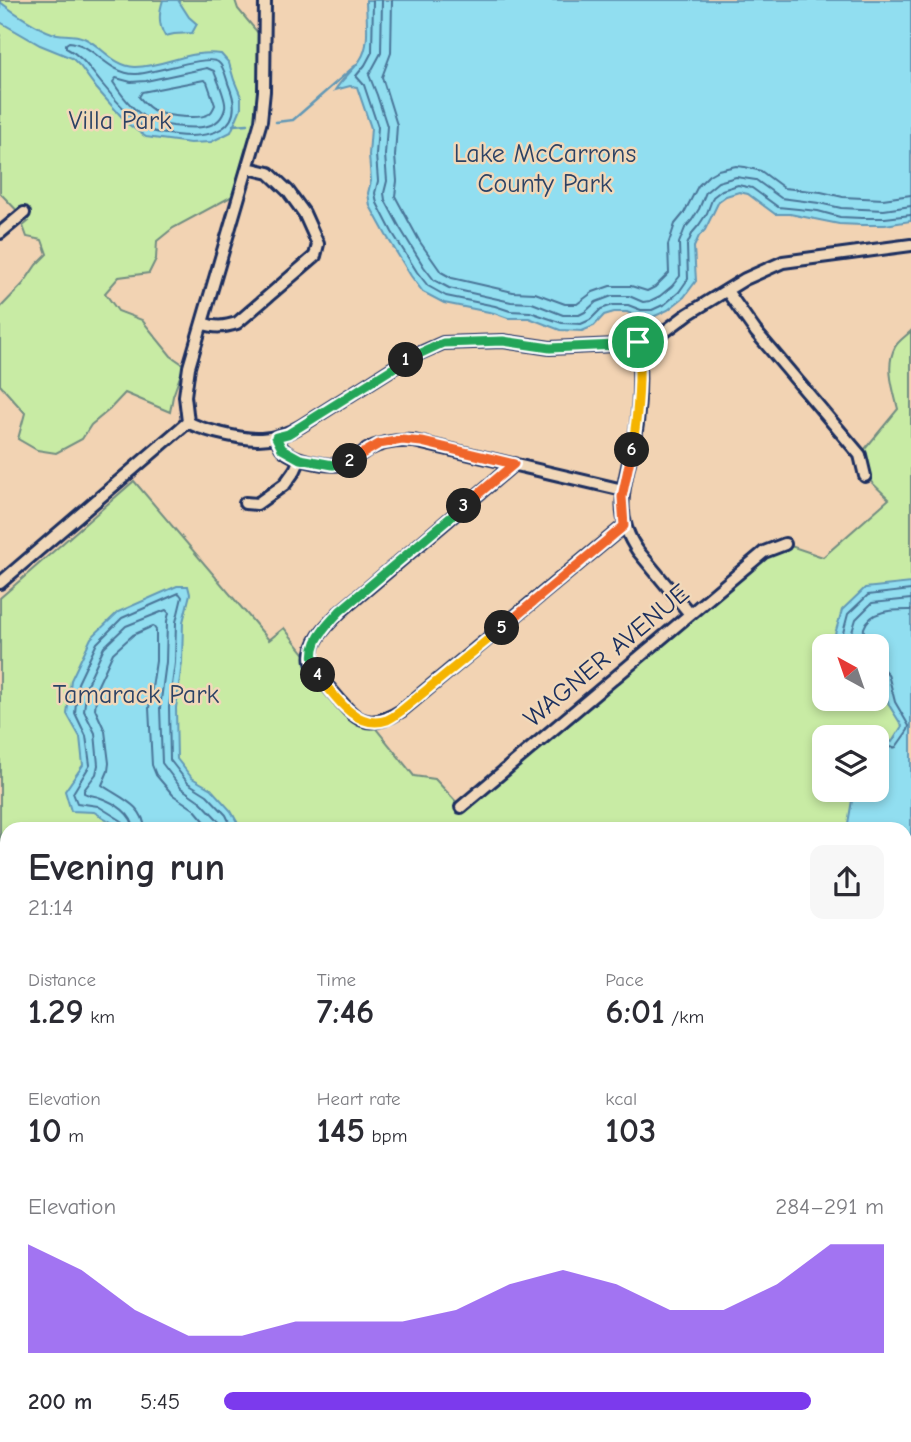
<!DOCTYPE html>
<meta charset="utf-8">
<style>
:root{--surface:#fff;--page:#f7f7f7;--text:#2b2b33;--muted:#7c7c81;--accent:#7c3aed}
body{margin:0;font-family:"Comic Neue",sans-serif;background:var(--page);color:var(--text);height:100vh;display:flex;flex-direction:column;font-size:26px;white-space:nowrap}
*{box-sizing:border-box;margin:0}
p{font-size:23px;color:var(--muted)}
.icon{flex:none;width:38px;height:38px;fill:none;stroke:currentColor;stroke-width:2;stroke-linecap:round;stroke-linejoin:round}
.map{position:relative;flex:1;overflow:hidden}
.panel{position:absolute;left:0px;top:822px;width:912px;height:620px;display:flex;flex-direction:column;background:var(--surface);border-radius:21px 21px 0 0;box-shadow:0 4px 10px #0003}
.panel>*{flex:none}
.needle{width:46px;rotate:320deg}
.tools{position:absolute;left:812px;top:634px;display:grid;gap:14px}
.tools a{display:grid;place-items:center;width:77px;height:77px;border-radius:14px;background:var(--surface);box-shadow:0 4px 10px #0003;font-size:35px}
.pin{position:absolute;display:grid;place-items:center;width:60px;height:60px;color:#fff;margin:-30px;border:4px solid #fff;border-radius:50%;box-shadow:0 2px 7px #0007}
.km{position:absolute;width:35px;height:35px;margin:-18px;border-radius:50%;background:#222;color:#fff;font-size:19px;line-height:35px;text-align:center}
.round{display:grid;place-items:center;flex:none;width:74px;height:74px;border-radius:14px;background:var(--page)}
.overview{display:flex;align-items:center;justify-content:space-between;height:119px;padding:0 28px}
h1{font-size:38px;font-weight:800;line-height:52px}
.figures{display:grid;grid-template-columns:repeat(3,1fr);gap:10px;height:119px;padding:7px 28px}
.figures div{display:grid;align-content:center}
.figures b{font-size:35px;font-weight:800}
.figures small{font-size:19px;font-weight:400}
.figures p{font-size:19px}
.chart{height:196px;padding:14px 28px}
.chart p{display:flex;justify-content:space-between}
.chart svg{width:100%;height:126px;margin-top:7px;fill:var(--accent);opacity:.7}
ul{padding:0 28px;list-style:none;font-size:23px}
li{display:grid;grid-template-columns:112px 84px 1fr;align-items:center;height:52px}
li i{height:18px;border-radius:9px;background:var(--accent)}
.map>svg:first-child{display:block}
.green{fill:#c8eba4;stroke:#728d81;stroke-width:2;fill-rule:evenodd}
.water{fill:#91def0;stroke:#6298b6;stroke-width:2}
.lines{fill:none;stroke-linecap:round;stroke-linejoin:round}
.shore{stroke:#4a7598;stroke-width:2}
.stream{stroke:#6298b6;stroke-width:2.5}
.minor-casing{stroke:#1b2f5e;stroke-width:16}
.major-casing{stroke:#1b2f5e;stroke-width:19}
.minor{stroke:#f1d8b9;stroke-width:10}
.major{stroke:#f1d8b9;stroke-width:14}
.split-1-casing{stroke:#fff;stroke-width:14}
.split-2-casing{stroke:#fff;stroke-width:14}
.split-3-casing{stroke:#fff;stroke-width:14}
.split-4-casing{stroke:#fff;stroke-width:14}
.split-5-casing{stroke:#fff;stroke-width:14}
.split-6-casing{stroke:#fff;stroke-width:14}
.split-7-casing{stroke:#fff;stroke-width:14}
.split-1{stroke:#22a559;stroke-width:9}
.split-2{stroke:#22a559;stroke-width:9}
.split-3{stroke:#f0652b;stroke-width:9}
.split-4{stroke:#22a559;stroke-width:9}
.split-5{stroke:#f5b400;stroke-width:9}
.split-6{stroke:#f0652b;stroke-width:9}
.split-7{stroke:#f5b400;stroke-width:9}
.labels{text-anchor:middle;stroke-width:5;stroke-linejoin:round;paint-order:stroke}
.park-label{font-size:26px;fill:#2c4265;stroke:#f1d8b9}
.street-label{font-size:26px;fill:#1b2f5e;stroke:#f1d8b9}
</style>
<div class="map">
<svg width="911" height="1442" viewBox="0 0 911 1442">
<rect width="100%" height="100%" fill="#f2d3b3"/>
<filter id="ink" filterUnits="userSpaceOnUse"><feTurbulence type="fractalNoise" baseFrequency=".0143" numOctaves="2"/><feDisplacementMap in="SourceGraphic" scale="14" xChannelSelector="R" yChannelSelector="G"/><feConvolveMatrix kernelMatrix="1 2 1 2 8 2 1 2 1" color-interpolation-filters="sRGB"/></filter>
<g filter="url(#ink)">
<path class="green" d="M0,0H235L238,9L264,40V91L240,192L173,228L157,241L156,259L149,273L119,277L105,293L118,311L142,320L171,356L184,365L173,396L170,412L125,393L109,410L91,425L82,439L56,453L37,450L18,439L25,413L0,385V308L23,284L36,265L47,254L42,240L27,237L23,226L28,222L0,193Z
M911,331V1027L905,1032V830H7V883L0,874V598L134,481L269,640L284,628L352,714L373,722L377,730L414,776L435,779L461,807L764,552L785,544L823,557L889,499L865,476L860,455L898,409C893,389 885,366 895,347C898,341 906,336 911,331ZM824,646H877V698H824ZM824,737H877V789H824Z
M905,1253L911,1261V1442H482L480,1439L486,1435H905Z"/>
<path class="water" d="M163,0H178L189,17L197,24L192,33L174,34L165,36C158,25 159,12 163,0Z
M366,0H911V221L885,225H862L839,224L790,214H775L748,194L739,192L726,196L719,201L705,230L699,236L694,247L696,281L684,297L668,310L653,317L640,318L627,312H614L604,315L594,326L582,331L560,330L529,318H508L494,313L444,303L423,292L411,276L386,235L370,206L368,193L371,181L369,155L371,128L357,87L350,86L335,90C342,79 353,71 360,60C371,45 366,18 366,0Z
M0,2C13,12 37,28 52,33C62,36 74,33 84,38C102,46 113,66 135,67C165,67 190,49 221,54L229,63L234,80L241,97V108L231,132L211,142L190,143L146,137L128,124L97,89L80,66L72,58L40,45L0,22Z
M911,583V873L905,875V881V830L847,829L854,789H877V737H874L879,734L892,742L902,726L889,705L882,677L877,675V646H840L835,634L842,610L865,588Z
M177,586H188L190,594L183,622L182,663L176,708L177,759L192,778L211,789L231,811L241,829H123L94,812L71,811L65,791L83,765L80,737L67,714L71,680L91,638L118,612Z
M7,1417V1435H105L107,1442H4L6,1440L0,1425Z"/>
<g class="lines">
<path class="shore" d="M373,0L372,52L365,65L356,76L364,85L378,127L376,155L378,181L375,193L377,203L392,232L417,272L428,286L446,296L495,306L510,311L530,312L562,323L581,324L590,320L601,309L613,305H628L641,310H652L665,304L679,292L688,279L687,245L693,232L699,225L707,213L713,197L722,190L738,185L752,188L778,207L818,211L840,217L862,218H885L911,215
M382,0L381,53L369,75L377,95L387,126L385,155L387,181L384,193L385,200L400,228L424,267L434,280L449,288L511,302L532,303L563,315H579L585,312L596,302L612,296H629L643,302L650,301L660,296L672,286L680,276L679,243L685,228L692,220L699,209L706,192L718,182L736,177L756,180L781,198L819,203L841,208L862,209L884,210L911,206
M392,0L391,53L382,77L397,125L395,156L397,181L395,196L420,242L441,272L452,278L513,292L535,293L565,304H577L593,292L610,286H631L647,291L655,287L669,273L668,245L675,224L684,213L698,186L709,175L718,170L736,166L745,167L761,171L784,188L821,192L843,197L883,199L911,195
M69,42C94,44 108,74 135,74C153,74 207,54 218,62C225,67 226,79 229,86C247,130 210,139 175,135C167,134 156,133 149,130C141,127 133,119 128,113C119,104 111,95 103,85C90,70 84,57 66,48V44Z
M207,68L214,71C217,80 227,100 225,108C220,132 192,128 173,126C167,125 158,124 152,121C136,114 122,96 113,82L116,78L131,82L146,81Z
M204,80L207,82L215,105C213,109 213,111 209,114C199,120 167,116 157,112C150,109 144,103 139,97L142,92Z
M846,646L843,633L848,614L868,595L911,590
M855,646L852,632L856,619L872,603L911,599
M866,646C865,640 863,634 864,628C870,609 895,610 911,610
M877,669L884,670L888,674L895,702L909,726L908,730L896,747C888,750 884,742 877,743
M125,830L122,821L98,806L77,803L73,793L90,765L86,736L75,713L78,683L97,643L122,618L179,593L182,597L176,622L175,663L169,707L170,760L188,783L207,795L226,815L233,830
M134,830C133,814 115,803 101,798C95,795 89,796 84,793V790L96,774L98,765L95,733L84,711L87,684L104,647L126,626L166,610L169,613L167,621L166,662L160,708L162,763L181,788L201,802L218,820L223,830
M145,830C144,805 120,798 102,785L108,771L109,763L105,731L95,709L97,687L113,653L133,635L153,626L156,630V661L149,708L152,765L156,775L173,795L195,810L212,830"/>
<path class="stream" d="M276,122L293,120L355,66
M233,125L248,124"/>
<g class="minor-casing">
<path id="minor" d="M0,233L24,213
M727,291L756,332L860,455L865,476
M202,323C215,328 224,327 237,323L315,256L318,244L304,213L288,191L269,173L248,168
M638,342C640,369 640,396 637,424C631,470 607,508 638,551L690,614
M188,422C198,428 208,430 219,433C250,441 273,443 301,426L409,358L443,343L503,341L550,348L616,345L638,342L664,332L688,314L745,279L783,262L911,245
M188,422L185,396L189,367L261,121L264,91L265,0
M277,437C278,441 279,444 281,447C290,460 328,467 343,464C352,461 359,455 367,450C381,442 397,440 414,441L623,490
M514,464L340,612C328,624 308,643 312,662C314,673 323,681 330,689C354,717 364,734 401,711L624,526
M245,503L257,504L285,484L295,470L300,459
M0,583L188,422
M461,807L764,552L785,544
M0,956L7,984
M0,1198L7,1202
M905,1239L911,1247
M0,1272L7,1266
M144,1435L150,1442"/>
</g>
<g class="major-casing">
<path id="major" d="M0,895L7,904
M905,1053L911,1047
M434,1442L442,1435
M457,1442L465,1435"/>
</g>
<use href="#minor" class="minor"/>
<use href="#major" class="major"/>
</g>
</g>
<g class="lines" filter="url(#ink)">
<g class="split-1-casing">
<path id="split-1" d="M406,360L443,343L503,341L550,348L616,345L638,342"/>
</g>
<g class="split-2-casing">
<path id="split-2" d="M350,461L333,465L300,459L282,449L276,437L288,434L301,426L406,360"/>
</g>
<g class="split-3-casing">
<path id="split-3" d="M350,461L379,444L402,440L422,442L514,464L464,506"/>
</g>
<g class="split-4-casing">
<path id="split-4" d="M318,675C305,646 321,632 340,611L464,506"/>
</g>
<g class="split-5-casing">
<path id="split-5" d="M318,675C334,695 356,731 387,720C392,718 397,714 401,711L502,628"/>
</g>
<g class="split-6-casing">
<path id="split-6" d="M502,628L624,526L622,497L632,450"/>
</g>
<g class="split-7-casing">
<path id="split-7" d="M632,450C638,414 641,379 638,342"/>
</g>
<use href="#split-1" class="split-1"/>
<use href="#split-2" class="split-2"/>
<use href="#split-3" class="split-3"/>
<use href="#split-4" class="split-4"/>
<use href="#split-5" class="split-5"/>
<use href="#split-6" class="split-6"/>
<use href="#split-7" class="split-7"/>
</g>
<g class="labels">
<g class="park-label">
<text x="120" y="129">Villa Park</text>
<text x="545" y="162">Lake McCarrons<tspan x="545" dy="30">County Park</tspan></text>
<text x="136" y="703">Tamarack Park</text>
</g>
<g class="street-label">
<text transform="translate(606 655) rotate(-40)" y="9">WAGNER AVENUE</text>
</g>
</g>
</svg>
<div class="tools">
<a><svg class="needle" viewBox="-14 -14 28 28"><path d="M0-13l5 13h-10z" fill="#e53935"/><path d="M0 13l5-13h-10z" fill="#7c7c81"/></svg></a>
<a><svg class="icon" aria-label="layers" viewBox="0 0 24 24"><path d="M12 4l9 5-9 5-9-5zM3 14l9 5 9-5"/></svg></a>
</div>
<div class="pin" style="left:638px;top:342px;background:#1e9e55"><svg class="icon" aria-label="arrive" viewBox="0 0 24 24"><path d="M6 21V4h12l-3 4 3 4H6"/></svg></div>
<b class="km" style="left:406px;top:360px">1</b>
<b class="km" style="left:350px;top:461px">2</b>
<b class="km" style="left:464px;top:506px">3</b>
<b class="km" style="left:318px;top:675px">4</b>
<b class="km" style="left:502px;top:628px">5</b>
<b class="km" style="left:632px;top:450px">6</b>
<section class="panel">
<div class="overview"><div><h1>Evening run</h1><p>21:14</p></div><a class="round"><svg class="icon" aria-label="share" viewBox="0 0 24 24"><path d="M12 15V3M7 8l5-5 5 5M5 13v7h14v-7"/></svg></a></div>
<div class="figures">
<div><p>Distance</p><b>1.29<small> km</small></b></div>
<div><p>Time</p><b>7:46</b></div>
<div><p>Pace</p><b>6:01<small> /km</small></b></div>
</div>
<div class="figures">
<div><p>Elevation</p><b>10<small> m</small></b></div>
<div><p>Heart rate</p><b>145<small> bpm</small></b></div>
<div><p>kcal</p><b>103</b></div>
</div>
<div class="chart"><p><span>Elevation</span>284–291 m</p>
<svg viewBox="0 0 160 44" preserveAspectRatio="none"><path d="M0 44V6L10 15L20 29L30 38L40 38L50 33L60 33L70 33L80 29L90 20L100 15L110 20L120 29L130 29L140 20L150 6L160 6V44z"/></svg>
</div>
<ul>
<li><b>200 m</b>5:45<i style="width:89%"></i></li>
</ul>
</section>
</div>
